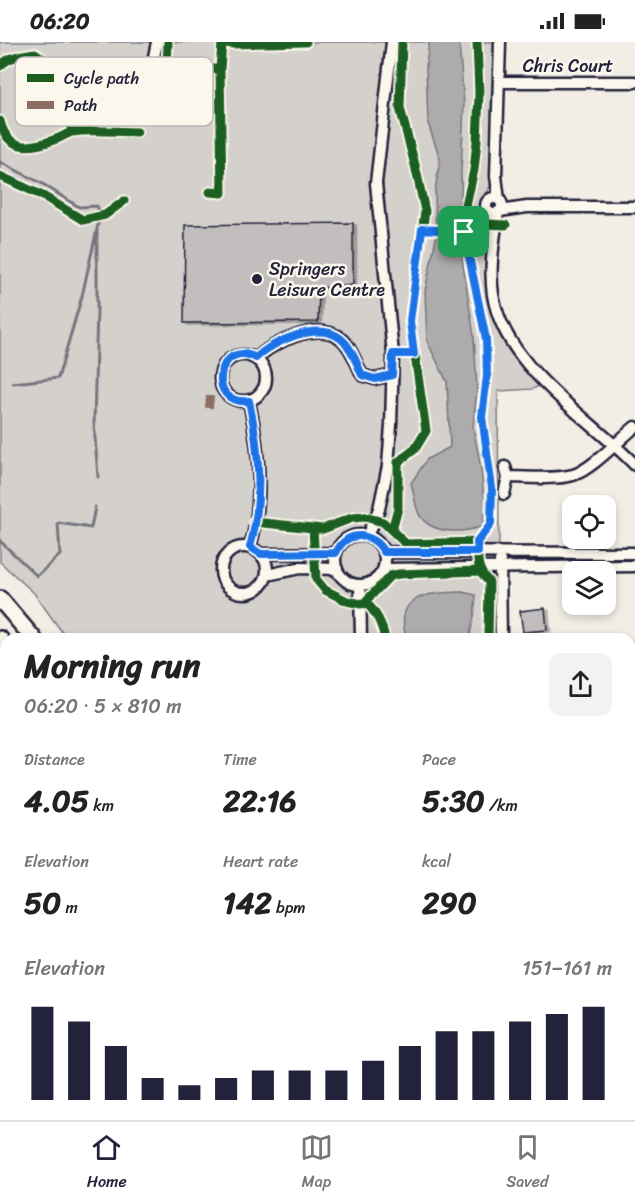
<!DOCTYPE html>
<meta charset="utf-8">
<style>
:root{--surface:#fff;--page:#f2f2f2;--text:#222;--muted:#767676;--line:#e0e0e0;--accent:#22223b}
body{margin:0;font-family:Sriracha,sans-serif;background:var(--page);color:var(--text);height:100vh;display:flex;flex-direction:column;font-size:22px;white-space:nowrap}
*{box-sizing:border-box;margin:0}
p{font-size:20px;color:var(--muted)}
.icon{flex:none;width:33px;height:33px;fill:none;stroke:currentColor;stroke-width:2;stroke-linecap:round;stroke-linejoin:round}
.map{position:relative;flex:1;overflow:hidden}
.sheet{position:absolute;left:0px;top:591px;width:636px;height:488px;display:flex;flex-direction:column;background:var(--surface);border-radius:18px 18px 0 0;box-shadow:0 3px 9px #0003}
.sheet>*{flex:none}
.buttons{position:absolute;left:562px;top:453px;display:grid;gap:12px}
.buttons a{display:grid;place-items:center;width:54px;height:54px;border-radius:12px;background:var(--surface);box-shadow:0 3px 9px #0003;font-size:30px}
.pin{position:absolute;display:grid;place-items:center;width:51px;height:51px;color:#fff;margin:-26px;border-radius:12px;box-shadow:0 3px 9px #0006}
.round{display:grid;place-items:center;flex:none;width:63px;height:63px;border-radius:12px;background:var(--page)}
.summary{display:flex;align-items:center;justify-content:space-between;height:102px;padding:0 24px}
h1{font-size:33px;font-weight:800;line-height:45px}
.stats{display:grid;grid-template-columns:repeat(3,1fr);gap:9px;height:102px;padding:6px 24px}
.stats div{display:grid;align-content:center}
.stats b{font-size:30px;font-weight:800}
.stats small{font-size:16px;font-weight:400}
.stats p{font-size:16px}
.chart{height:168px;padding:12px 24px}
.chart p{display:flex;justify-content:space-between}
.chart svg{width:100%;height:108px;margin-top:6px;stroke:var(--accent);stroke-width:6}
.status{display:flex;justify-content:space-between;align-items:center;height:42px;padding:0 30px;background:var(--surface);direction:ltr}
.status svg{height:16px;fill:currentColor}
.menu{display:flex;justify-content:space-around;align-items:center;height:84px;border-top:2px solid var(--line);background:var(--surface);font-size:16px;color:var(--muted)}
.menu a{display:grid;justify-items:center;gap:3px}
.menu .current{color:var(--accent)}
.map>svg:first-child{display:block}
.built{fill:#e0dcd6}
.green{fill:#d4d1cc;stroke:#7b7a84;stroke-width:1.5}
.water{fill:#aeabad;stroke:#76747f;stroke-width:1.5}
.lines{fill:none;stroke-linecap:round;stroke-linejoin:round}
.stream{stroke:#76747f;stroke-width:3}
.building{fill:#c2bebe;stroke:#22223b;stroke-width:1.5;filter:url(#shadow)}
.minor-casing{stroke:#22223b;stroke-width:15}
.major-casing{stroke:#22223b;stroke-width:18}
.highway-casing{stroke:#22223b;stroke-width:20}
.minor{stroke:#fbf7ec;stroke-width:10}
.major{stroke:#fbf7ec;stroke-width:14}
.highway{stroke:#fbf7ec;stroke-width:15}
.quiet{stroke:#8d6e63;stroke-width:8;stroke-dasharray:15 8;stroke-linecap:butt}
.cycleway-casing{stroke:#fbf7ec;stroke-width:13}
.cycleway{stroke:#1b5e20;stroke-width:9}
.route-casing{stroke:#fff;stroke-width:12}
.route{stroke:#1a73e8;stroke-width:8}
.poi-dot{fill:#22223b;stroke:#fbf7ec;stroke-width:2}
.labels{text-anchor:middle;stroke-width:5;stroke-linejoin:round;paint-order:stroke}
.street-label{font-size:18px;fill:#22223b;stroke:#fbf7ec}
.poi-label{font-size:18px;fill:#22223b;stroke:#fbf7ec;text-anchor:start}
.key{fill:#fbf7ec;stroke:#bab7b7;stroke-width:1.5}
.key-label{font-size:16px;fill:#22223b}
</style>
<div class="status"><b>06:20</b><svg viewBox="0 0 49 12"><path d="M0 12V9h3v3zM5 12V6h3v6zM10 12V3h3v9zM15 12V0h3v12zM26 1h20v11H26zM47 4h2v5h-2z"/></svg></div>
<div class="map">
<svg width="635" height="1078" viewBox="0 0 635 1078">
<defs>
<filter id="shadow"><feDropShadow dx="3.5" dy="2" stdDeviation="0" flood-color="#0004"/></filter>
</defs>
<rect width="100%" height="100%" fill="#f2eee5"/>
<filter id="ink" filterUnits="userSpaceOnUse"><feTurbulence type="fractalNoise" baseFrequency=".0167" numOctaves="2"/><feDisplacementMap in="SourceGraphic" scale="12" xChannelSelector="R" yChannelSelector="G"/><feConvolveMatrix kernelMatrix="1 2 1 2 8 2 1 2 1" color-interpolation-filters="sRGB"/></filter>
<g filter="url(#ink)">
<path class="built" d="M635,930V1078H592V1073L630,1072V931Z"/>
<path class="green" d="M0,0H495V55L491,142L481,164C482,170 487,175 488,181C490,195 486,212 486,227C485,278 504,310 540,344L532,347L498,349L499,497L495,597H67L34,551L0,520Z
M0,620L6,627V694L0,686Z
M585,1072V1078H328L326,1073Z"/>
<path class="water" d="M429,0H459L464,63L461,129L462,216L474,294L477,348L473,385L481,426L485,464L483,484C464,491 433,493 420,474C415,466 414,450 411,441L427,417L450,405L447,340L427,299L425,249L436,196L435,149L440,117L428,81L426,24Z
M462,550L476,553L474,575L469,597H406C405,590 402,579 404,573C409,549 443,551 462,550Z"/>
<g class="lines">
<path class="stream" d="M0,120L41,141L79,165L97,164L99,169
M97,188V266L94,382L98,435
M13,341L58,336L82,254L99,178
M0,499L37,534L60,513L58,481L91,486L95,465
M473,1078L474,1072"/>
</g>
<path class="building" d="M353,181V243L319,246L318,280L184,281L185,183Z
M545,566L547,588L523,590L520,569Z
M0,962H6V969H2V973H6V982H1V986Z
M633,970H635V1048L633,1047Z
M0,1030L6,1031V1054H0Z
M99,1072H111L114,1078H89Z"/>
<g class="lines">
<g class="minor-casing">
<path id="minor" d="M501,40H635
M148,44L157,0
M486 164a8 8 0 1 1 16 0a8 8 0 1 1-16 0Z
M499,158L496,134L500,0
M500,169L527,165H635
M498,170C494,198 489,225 493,253C505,326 587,373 635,423
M220 336a23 23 0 1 1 46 0a23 23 0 1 1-46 0Z
M257,316C273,300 318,279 340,296C351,304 356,321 362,333L375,337L392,333
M249,359C259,405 264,459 250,505
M508,435C527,435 555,438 573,433C591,428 620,397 635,385
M504,452L508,435L505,425
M335 518a25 25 0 1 1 50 0a25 25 0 1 1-50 0Z
M367,494L379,467L388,424L391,383L393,312L376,141L392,0
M221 528a23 23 0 1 1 46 0a23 23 0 1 1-46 0Z
M384,510L635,511
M261,512L336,511
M500,519L501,597
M384,527L635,524
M267,533L300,526L337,527
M360,543L361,597
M630,660L635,667
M0,759L6,765
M630,779H635
M0,795L6,794
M0,1009L6,1010
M135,1072L138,1078"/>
</g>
<g class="major-casing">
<path id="major" d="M630,884H635
M0,892H6
M630,912H635
M0,919H6"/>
</g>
<g class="highway-casing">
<path id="highway" d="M0,557L34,597
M0,597L6,605
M261,1072L263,1078
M289,1072L291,1078"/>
</g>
<use href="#minor" class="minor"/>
<use href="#major" class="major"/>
<use href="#highway" class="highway"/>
<path class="quiet" d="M209,366L210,354
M0,877H6"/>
<g class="cycleway-casing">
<path id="cycleway" d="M168,0L167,25L172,27H220
M221,0L232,2L306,0
M0,24C10,14 22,13 35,11C69,35 73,50 71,90
M0,79C8,112 34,106 59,96C64,94 68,91 72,90C93,87 116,90 137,90
M0,134L43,154L83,178L105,173L124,159
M210,150L222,151L220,27L222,1
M422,187L464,190L486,182L506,183
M254,480L323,487L352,476L365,475L383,480L406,502L477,500L491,482V446L482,375L487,334L486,297L464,190L466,163L474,128L477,99L479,51L477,0
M313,487L316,537L325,548L347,559L361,562L365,560C377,570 382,582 385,597
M392,488L398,466V420L415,407L426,389L410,279L425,169L415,123L400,66L402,0
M477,500C478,517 476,528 489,540L488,597
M365,560L390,534L399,532L480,529"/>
</g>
<use href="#cycleway" class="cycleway"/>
</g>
</g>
<g class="lines" filter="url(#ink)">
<g class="route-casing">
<path id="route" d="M422,187L464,190L486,297L487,334L482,375L492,446L491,482L477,500L478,510H384C372,489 346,488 336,511L261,512L250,505C263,459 259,405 249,359C204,364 218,295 256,316C273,299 318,279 340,296C351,304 356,320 362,333L375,337L392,333L393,312H414L410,279Z"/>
</g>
<use href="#route" class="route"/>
</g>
<circle class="poi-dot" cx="257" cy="237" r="6"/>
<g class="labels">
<g class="street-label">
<text x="568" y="30">Chris Court</text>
</g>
<g class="poi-label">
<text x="269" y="233">Springers<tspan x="269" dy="21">Leisure Centre</tspan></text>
</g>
</g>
<rect x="15" y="15" width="198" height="69" rx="9" class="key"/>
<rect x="27" y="32" width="27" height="8" fill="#1b5e20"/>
<rect x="27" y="59" width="27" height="8" fill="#8d6e63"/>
<g class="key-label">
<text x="64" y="42">Cycle path</text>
<text x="64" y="69">Path</text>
</g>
</svg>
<div class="buttons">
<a><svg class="icon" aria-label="locate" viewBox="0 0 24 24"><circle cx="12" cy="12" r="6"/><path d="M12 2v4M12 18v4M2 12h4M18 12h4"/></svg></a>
<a><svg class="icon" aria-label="layers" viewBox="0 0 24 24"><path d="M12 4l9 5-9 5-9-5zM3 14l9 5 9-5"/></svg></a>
</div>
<div class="pin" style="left:464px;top:190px;background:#1e9e55"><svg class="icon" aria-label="arrive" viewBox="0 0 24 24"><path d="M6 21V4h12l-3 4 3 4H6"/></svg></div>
<section class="sheet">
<div class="summary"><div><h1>Morning run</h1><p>06:20 · 5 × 810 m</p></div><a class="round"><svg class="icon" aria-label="share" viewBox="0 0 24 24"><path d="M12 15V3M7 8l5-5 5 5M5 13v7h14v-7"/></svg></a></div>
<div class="stats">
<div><p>Distance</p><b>4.05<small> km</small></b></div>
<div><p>Time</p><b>22:16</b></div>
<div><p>Pace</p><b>5:30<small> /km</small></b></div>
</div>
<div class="stats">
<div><p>Elevation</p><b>50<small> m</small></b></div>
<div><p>Heart rate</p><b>142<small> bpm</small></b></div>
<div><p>kcal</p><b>290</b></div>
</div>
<div class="chart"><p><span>Elevation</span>151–161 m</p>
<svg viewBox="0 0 160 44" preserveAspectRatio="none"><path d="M5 44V6M15 44V12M25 44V22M35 44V35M45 44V38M55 44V35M65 44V32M75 44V32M85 44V32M95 44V28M105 44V22M115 44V16M125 44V16M135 44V12M145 44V9M155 44V6"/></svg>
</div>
</section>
</div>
<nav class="menu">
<a class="current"><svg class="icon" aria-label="home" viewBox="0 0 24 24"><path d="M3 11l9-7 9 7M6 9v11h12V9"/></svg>Home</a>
<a><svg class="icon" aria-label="map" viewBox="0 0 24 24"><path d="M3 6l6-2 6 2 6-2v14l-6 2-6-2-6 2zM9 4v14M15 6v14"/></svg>Map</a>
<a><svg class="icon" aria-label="saved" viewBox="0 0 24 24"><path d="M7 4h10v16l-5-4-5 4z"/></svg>Saved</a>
</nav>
